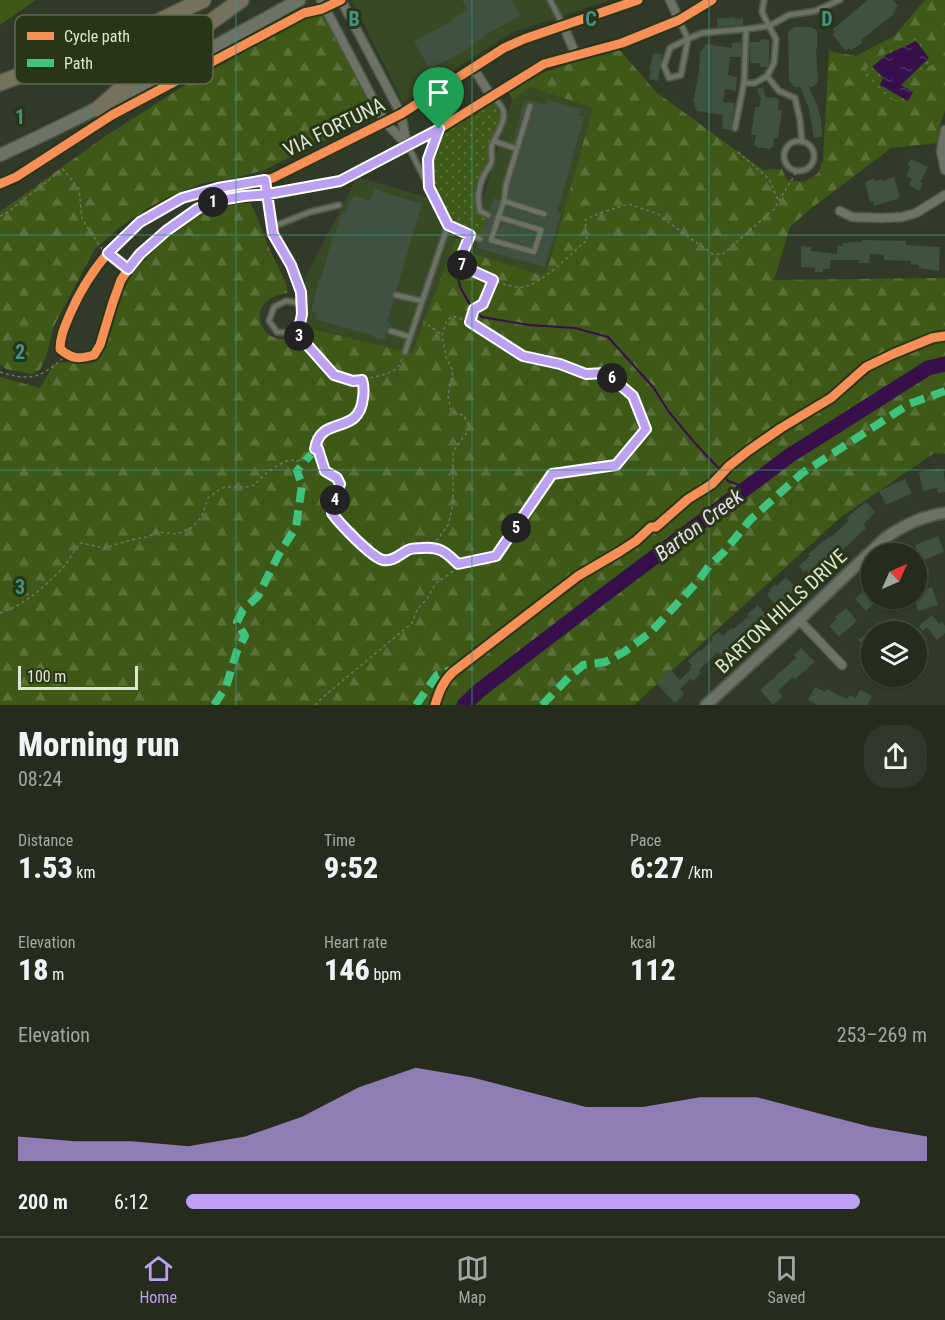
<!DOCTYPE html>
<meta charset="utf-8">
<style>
:root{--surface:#252c1e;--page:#31382b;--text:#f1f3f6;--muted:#a3a7a4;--line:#42483c;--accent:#bca0f2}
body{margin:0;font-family:"Roboto Condensed",sans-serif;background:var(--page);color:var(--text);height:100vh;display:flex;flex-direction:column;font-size:22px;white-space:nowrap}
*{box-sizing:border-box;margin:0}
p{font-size:20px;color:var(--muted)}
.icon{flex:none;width:33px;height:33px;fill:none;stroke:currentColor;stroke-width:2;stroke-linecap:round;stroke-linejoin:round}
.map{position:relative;height:705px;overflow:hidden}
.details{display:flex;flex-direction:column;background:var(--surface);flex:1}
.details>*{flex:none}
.needle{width:39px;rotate:45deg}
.tools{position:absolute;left:861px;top:543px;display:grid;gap:12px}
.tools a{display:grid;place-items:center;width:66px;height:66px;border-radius:50%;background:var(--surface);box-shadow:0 2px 4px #0004,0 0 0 2px var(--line);font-size:30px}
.scale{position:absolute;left:18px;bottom:15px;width:120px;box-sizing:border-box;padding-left:6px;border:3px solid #dce6d3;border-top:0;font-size:16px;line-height:21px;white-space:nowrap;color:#dce6d3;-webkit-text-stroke:4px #283617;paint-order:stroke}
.pin{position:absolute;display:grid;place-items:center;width:51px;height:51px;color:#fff;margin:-62px -26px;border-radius:50% 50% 50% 0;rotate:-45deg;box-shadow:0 0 6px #0007}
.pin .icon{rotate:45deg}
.km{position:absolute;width:30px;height:30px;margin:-15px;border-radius:50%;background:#222;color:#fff;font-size:16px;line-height:30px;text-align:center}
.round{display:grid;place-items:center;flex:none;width:63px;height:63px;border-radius:24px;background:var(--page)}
.overview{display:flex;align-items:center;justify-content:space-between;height:102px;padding:0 18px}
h1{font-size:33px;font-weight:800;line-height:45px}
.figures{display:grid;grid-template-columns:repeat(3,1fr);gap:9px;height:102px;padding:6px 18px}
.figures div{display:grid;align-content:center}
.figures b{font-size:30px;font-weight:800}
.figures small{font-size:16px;font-weight:400}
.figures p{font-size:16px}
.chart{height:168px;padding:12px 18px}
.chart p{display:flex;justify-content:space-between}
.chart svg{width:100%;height:108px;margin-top:6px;fill:var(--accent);opacity:.7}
ul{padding:0 18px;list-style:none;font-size:20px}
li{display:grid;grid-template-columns:96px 72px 1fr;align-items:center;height:45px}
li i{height:15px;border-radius:8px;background:var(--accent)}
.menu{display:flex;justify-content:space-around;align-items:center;height:84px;border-top:2px solid var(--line);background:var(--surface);font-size:16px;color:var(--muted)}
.menu a{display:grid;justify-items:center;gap:3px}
.menu .active{color:var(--accent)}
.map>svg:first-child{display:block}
.built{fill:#384925}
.grass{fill:#3e5917}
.forest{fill:url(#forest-firs);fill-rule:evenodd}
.park{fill:url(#park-dots)}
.water{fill:url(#water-ripples)}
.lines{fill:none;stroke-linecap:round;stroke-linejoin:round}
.stream{stroke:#360f4b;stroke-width:2}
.river{stroke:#360f4b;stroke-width:15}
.building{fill:#3e523f}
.service-casing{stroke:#4f5748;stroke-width:8}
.minor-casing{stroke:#4f5748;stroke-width:11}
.tertiary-casing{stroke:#4f5748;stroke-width:14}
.secondary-casing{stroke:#4f5748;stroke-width:15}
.motorway-casing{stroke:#4f5748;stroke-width:18}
.path{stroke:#6f7569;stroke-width:1.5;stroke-dasharray:3 3;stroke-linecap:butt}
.service{stroke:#6c7265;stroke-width:4.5}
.minor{stroke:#6c7265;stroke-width:8}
.tertiary{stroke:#6c7265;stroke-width:10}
.secondary{stroke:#6c7265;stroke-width:12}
.motorway{stroke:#75715d;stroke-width:15}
.quiet{stroke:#40c37c;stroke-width:8;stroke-dasharray:15 8;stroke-linecap:butt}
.cycleway-casing{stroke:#283617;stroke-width:13}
.cycleway{stroke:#f78f57;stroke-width:9}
.route-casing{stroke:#fff;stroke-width:12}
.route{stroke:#bca0f2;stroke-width:8}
.grid{fill:none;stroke:#429287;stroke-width:1.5;stroke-opacity:0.55}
.labels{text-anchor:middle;stroke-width:6;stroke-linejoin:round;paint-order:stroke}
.street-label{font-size:20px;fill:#dce6d3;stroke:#283617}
.water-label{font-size:21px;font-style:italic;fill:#e6daf1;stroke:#283617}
.key{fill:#283617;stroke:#5e6b4f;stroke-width:1.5}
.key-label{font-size:16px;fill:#dce6d3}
.grid-label{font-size:20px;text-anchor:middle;font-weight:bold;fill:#429287;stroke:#283617;stroke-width:6;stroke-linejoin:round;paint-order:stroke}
</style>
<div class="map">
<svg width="945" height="705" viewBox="0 0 945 705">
<defs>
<pattern id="forest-firs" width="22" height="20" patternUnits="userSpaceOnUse" patternTransform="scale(1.5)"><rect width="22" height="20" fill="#3e5917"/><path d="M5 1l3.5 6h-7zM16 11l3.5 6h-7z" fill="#597138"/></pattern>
<pattern id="park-dots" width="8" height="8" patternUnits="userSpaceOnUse" patternTransform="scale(1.5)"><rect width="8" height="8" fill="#3e5917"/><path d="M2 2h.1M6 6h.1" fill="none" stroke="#597138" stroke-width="1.8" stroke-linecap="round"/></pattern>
<pattern id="water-ripples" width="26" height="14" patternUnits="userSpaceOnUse" patternTransform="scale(1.5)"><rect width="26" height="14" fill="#360f4b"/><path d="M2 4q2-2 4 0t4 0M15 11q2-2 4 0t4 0" fill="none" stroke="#523264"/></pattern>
</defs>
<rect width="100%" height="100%" fill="#313a28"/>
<path class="built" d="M352,0H610L511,33L403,102Z
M530,87L593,108L547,271L541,275L467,252L512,100Z
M357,177L430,198L456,238L412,353L305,327V278Z"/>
<path class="grass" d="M0,0H36L0,25Z"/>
<path class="forest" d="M925,0H945V110L940,125L938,143L891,148L809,210L790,227L774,280L945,278V454L934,453L841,517L634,705H0V377L40,388L54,364C67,360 80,364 94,362L98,356C107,328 114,298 129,273C147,245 187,219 218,208C228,205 240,204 250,203L255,212L268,246L286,283L287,293C242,300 260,346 289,338C295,336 300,331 305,327L412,353L456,238H457L471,241L468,252L541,275L547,271L593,108L530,87L512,100L509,92L535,75L618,48L656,92L763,170L782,169L787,180L805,182L818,173L823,160L829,51L856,56L894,36ZM917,37L934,63L915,74L905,84L882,98L871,79Z
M323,14L372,110L368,119L264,170L231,179L203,183L172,196L145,210L120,227L94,250L54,326L46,357L40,370L32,374L6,369L0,364V212L101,139L179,89L303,18Z"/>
<path class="park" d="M917,37L934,62L915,74L905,84L904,101L882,98L871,79L864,75L869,65L888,51Z
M491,96L504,114L491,147V162L477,198L480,211L488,215L480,239L448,225L429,187L432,146L439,129Z"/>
<path class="water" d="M916,41L929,58L901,85L913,92L908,101L880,85L883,77L872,67L886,55Z"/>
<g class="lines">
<path class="stream" d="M463,242L455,269L461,289L472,308L482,317L529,325L575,328L608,337L653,387L669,412L694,442L723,473L728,481L747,488"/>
<path class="river" d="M464,705L480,690L600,598L789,456L928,368L945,364"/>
</g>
<path class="building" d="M462,0H512L520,16L489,33L461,53L429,69L414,41L448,23L467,9Z
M868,0H893L898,6L895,8L897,10L893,13L894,14L861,40L863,42L855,48L854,47L851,50L849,48L846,51L832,34L835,32L833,29Z
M735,17V19L743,18V25L717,27V19Z
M794,27H811L817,31V48H816L818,82L813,87H809L818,107L820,118L821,117L822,137L814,138L809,109L800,87H794L789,81L788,32Z
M763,39L769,40V63L767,67H760V63H750V42H760V40Z
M741,42V57H730L728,75L737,77L736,91L725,89L723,102L735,103L731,130L722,129L723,115L696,111L697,107H694L695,103H693L699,71L700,62H699L700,51H702L703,47H705V44L732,48V43Z
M653,53L662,54L658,81L649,79L651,71H649Z
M763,87L766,97L778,98L777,100H779L778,110H782L778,138H774L773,147H771L770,149L756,147V145H754L756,135H751L755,107H759L761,99L757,89Z
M528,100L546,105L548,100L581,109L579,115L584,117L557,212L561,213L545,267L477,248L479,243H482L484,240V237L481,235L487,219H490L492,216V213L489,211L494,198L500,200L487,239V243L533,256H537L538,253L545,231V227L504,214L507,207L543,218H547L548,215V211L509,198L510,186L534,107V104L532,102H528L526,105L514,143L509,142L514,138L524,101Z
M911,159L928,167L920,182L923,183L919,191L909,185L912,179L906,176L910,167L907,165Z
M894,177L900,197L897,198V199L874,206L873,201L870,202L865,182L874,178L875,181L881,179L882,181Z
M374,189L381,190V192L422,204L396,291L392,293V297L394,299L387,322L390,323L385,339H380L374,337V336L315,319L317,313L311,312L319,279L321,280L333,235H335L342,212L345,214L349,201L356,196L370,201Z
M501,223L535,233L531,246L497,237Z
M862,240L906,241V245L940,247L939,271L919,268V265L911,264V261L884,260V255L870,254L869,263H859V260H830V269H823V272H815V268L801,267V246L811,247V251L837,254V245L843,246V243H849V242H862Z
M939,468V470L943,469L945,482V492L938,493L937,488L923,491L919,472Z
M905,479L912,493L886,505L879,491Z
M866,502L875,512L863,525L866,528L813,578L806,570L804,572L799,566L810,556L808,554L830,536L831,537L849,521L846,518Z
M938,536L944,552L921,561L918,554H911L917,549L915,545Z
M786,577L797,589L778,607L767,595L770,591L769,590L775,584L777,586Z
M872,587V598H880L866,611L855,599L865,589L867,591Z
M932,587L938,605L918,611L914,598H916V592Z
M758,605L767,616L741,638L745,642L736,652L733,649L724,658L718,652L699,670L701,673L693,681L690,679L680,689L684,694L675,703L656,683L670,669L680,680L691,669L690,667L692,665L688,661L700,650L701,651L713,640L711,638L718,632L723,636L731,628L733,629L749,616L747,614Z
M846,608L857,621L839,637L829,626L837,619L835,617Z
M932,615L939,624L942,622L945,626V633L937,640L927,627L922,631L919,626Z
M872,629V656L858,640Z
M801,648L815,662L795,679L793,677L778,691L783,696L773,705L760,690L796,658L794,655Z
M815,687L825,692L826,689L847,699L849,695L856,698L860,690L872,696L868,704L870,705H818L808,700Z"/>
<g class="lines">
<g class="service-casing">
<path id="service" d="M550,0L563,25
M764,0L762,12L769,26L789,15L815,11L840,0
M679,20L688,39L670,48L664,66L669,78L681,75L688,39L702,33L747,29
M769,26L776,39L774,63L767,76L755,83H744L746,31L747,29Z
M767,76L779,91L795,98L800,120L802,142
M530,106L506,185L504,201L544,214
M735,128L744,83
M494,141L517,149
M784 156a15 15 0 1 1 30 0a15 15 0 1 1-30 0Z
M408,146L448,225L480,239
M268,195C270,207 270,220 273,232C275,241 282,249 286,257C298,278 304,301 300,324L290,333L277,332L269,321L274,307L286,301L301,303
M488,215L480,211C477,198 478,188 484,175C486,171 489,167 491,163C493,157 490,150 492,145C501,124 514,113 491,96
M498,217L541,230L534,252L491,240L504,201
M272,227L310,212L339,205
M396,295L422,301
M391,331L410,337
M405,352L448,225"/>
</g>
<g class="minor-casing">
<path id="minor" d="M321,0L385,122L408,146
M341,0L401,114L407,146
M638,0L524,39L504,48L401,114L273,178C243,187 212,187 183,198C132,217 91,265 70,314C65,326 60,336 60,349C73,360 79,359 94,355L100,345L113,302L121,280L131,265L157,238L197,209L214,201L244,196L268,194L340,181L439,129L544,64L622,43L679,20L712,0
M670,0L679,20
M563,25L576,55
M474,69L491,96
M945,130L941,151L945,170
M429,187L428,158L439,129
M840,211L852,217L881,218L902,217L916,213L945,195
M108,253L128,269
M799,620L842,665"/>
</g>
<g class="tertiary-casing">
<path id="tertiary" d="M706,705L799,620L884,539C902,526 922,516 945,513"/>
</g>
<g class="secondary-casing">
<path id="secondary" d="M0,155C103,108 201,55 299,0"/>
</g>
<g class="motorway-casing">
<path id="motorway" d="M0,83L147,27L203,0
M98,109L132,79L241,0"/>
</g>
<path class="path" d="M738,152L769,179L778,200
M0,216L5,214L63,169L79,189L82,219L102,249
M468,240L461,257L462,266C475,273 511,290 524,287C545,282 570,254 587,240L585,220L600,213L629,204L658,214L684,234L713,254H723L774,209L797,171
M423,321L441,334
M298,335L335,375L353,381L362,380
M0,372C29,381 39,379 62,359
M315,449C320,415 359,437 363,398C364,391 364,386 362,380C377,375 397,376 402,359
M433,546L448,525L453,505V452L470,428L464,416L451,410L448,396L453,371L446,357L442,335L447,320L453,316L470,322L474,309L483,304L493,280
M458,564L496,556L552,474L616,465L647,429L633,396L606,373L586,374L560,364L523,356L470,322
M0,613C27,604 42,588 61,570C69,562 73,550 81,543L104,548L135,539L147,537L158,532L177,534L193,527L202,516L208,498L219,490L225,487H246L255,485C260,476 280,462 290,460C297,460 293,463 300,460C305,458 311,453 315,449H318L325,471L337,478L340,484L332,506L331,513C339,523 371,557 383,559C392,562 400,554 408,550C412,548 417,548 422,548C439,546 446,551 457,564
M315,705L323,697L412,623L417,610L427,599L436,583L451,573L457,564"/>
<use href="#service" class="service"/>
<use href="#minor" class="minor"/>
<use href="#tertiary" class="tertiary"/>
<use href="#secondary" class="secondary"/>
<use href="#motorway" class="motorway"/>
<path class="quiet" d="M214,705L226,687L237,651L245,636L237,622L243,610L258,596L279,554L296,527L302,485L297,471L311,454
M416,705L437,675L451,670
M542,705L569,677L583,665L605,662L624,652L651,632L698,581L709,566L723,553L750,520L801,474L909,404L945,391"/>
<g class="cycleway-casing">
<path id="cycleway" d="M638,0L524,39L504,48L401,114L273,178C243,187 212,187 183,198C132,217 91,265 70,314C65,326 60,336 60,349C73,360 79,359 94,355L100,345L113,302L121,280L131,265L157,238L197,209L214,201L244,196L268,194L340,181L439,129L544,64L622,43L679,20L712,0
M0,184L16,177L112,115L304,13L322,9L341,0
M435,705C439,692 443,681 453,672L578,576L619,552L636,541L651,527H656L688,499L712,484L729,466L748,451L781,428L831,398L866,367L893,354L932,338L945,336"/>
</g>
<use href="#cycleway" class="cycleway"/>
</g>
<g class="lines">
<g class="route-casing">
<path id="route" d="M439,129L340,181L268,194L244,196L214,201L197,209L166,231L140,254L128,269L108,253L140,222L182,198L218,188L265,180L273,234L291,265L301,292L302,314L300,324L294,330L334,375L353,381L362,380C364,386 364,391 363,398C359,437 320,414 315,449H318L325,471L337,478L340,484L332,506V513C339,523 371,557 383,560C393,562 400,554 408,550C412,548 417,548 422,548C439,546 446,552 458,564L496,556L552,474L616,465L646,429L633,396L606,373L586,374L560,364L523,356L470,322L474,309L483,304L493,280L462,266L461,257L470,235L448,225L429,187L428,159L439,129"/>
</g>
<use href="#route" class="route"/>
</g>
<path class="grid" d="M236,0V705M472,0V705M709,0V705M0,235H945M0,470H945"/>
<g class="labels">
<g class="street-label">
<text transform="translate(334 127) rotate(-26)" y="7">VIA FORTUNA</text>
<text transform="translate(781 611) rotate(-43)" y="7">BARTON HILLS DRIVE</text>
</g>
<g class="water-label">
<text transform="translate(699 525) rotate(-37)" y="7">Barton Creek</text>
</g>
</g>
<rect x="15" y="15" width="198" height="69" rx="9" class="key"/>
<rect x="27" y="32" width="27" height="8" fill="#f78f57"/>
<rect x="27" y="59" width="27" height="8" fill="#40c37c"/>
<g class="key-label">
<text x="64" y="42">Cycle path</text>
<text x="64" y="69">Path</text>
</g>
<g class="grid-label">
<text x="354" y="26">B</text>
<text x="591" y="26">C</text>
<text x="827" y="26">D</text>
<text x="20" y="124">1</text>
<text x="20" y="359">2</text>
<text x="20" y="594">3</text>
</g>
</svg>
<div class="tools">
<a><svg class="needle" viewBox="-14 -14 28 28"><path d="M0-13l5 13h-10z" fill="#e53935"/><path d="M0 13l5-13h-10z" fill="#a3a7a4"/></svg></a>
<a><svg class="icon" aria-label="layers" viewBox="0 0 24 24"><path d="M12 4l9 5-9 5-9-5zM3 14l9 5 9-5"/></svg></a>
</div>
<div class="scale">100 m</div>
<div class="pin" style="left:439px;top:129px;background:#1e9e55"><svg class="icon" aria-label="arrive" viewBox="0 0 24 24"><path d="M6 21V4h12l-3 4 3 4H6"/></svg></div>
<b class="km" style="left:213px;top:202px">1</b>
<b class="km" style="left:299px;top:336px">3</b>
<b class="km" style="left:335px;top:500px">4</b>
<b class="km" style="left:516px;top:528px">5</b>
<b class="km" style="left:612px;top:378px">6</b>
<b class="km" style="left:462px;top:265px">7</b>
</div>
<section class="details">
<div class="overview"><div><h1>Morning run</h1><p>08:24</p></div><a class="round"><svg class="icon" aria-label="share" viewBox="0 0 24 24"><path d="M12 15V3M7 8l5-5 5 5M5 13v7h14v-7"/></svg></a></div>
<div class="figures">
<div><p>Distance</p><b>1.53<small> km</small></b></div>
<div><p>Time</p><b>9:52</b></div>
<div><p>Pace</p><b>6:27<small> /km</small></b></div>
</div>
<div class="figures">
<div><p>Elevation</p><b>18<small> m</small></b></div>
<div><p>Heart rate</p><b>146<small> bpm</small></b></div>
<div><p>kcal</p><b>112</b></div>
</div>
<div class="chart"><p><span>Elevation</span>253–269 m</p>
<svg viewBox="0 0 160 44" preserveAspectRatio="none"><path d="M0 44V34L10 36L20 36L30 38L40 34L50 26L60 14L70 6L80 10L90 16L100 22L110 22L120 18L130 18L140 24L150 30L160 34V44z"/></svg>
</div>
<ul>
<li><b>200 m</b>6:12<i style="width:91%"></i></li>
</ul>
</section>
<nav class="menu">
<a class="active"><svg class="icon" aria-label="home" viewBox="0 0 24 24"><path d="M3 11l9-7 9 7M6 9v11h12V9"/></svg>Home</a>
<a><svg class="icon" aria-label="map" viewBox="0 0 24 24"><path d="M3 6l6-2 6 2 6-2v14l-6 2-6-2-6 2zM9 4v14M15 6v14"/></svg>Map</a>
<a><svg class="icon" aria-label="saved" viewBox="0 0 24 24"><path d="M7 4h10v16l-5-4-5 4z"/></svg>Saved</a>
</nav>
